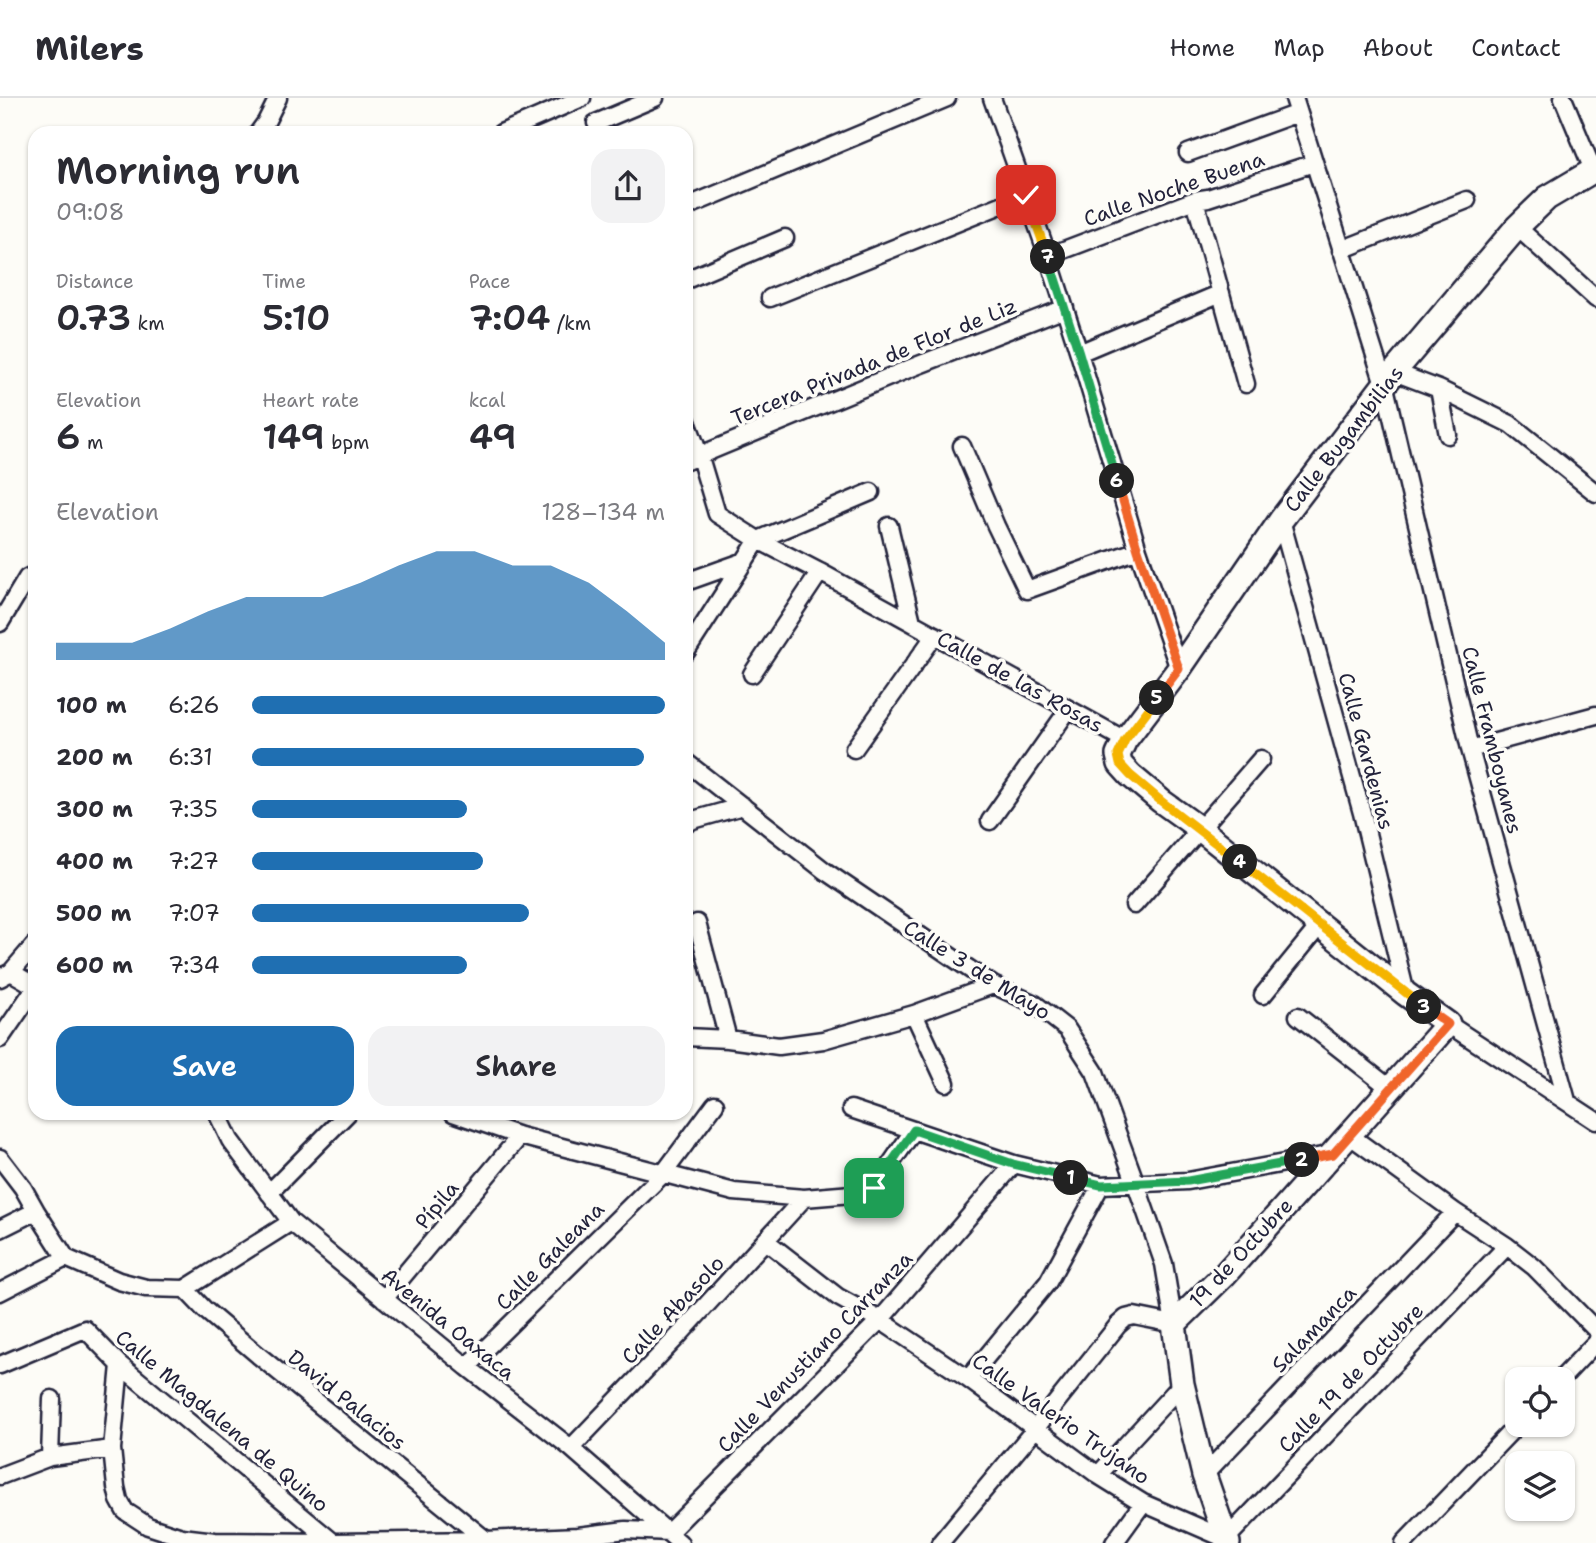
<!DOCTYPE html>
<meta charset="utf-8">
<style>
:root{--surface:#fff;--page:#f2f2f3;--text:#2b2b33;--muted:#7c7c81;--line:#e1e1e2;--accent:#1f6fb2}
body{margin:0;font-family:"Shantell Sans",sans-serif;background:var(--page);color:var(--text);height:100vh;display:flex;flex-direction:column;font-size:26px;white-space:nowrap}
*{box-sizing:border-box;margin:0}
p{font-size:23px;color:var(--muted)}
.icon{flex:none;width:38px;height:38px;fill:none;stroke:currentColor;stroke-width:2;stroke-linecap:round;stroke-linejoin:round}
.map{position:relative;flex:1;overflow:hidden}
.panel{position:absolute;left:28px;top:28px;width:665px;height:994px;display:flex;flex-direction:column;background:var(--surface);border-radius:21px;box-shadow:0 2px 5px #0004}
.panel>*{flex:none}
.controls{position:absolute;left:1505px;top:1269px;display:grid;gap:14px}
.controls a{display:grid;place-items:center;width:70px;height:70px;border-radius:14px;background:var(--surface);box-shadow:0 2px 5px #0004;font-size:35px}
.pin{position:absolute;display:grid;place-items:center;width:60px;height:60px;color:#fff;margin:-30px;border-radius:14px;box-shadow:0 4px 10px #0006}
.km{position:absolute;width:35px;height:35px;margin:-18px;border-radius:50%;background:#222;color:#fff;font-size:19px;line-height:35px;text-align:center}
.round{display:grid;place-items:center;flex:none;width:74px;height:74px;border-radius:21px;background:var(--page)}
.overview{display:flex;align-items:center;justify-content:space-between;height:119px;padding:0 28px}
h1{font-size:38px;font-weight:600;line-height:52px}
.figures{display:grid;grid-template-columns:repeat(3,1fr);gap:10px;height:119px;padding:7px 28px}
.figures div{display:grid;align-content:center}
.figures b{font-size:35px;font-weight:600}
.figures small{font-size:19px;font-weight:400}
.figures p{font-size:19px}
.chart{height:196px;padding:14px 28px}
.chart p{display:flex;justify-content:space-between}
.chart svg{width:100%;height:126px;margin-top:7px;fill:var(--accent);opacity:.7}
.primary-button{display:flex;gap:14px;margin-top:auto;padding:14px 28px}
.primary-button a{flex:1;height:80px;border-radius:21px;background:var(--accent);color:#fff;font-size:28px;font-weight:600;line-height:80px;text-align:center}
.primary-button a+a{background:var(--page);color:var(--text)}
ul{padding:0 28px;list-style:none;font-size:23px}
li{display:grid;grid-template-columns:112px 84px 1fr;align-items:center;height:52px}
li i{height:18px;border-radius:9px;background:var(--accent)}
header{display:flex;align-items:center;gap:42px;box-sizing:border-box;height:98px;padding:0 35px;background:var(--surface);border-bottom:2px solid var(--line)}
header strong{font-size:33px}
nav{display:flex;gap:38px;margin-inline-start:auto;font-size:24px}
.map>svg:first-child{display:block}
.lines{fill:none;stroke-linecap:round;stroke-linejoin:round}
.street-casing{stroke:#22223b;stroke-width:21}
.secondary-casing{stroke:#22223b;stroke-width:28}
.street{stroke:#fdfcf7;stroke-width:16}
.secondary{stroke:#fdfcf7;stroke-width:23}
.split-1-casing{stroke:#fff;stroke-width:14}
.split-2-casing{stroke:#fff;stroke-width:14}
.split-3-casing{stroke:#fff;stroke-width:14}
.split-4-casing{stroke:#fff;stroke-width:14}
.split-5-casing{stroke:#fff;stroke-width:14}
.split-6-casing{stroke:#fff;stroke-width:14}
.split-7-casing{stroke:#fff;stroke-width:14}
.split-8-casing{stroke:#fff;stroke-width:14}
.split-1{stroke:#22a559;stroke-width:9}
.split-2{stroke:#22a559;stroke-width:9}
.split-3{stroke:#f0652b;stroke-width:9}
.split-4{stroke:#f5b400;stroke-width:9}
.split-5{stroke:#f5b400;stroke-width:9}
.split-6{stroke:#f0652b;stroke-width:9}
.split-7{stroke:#22a559;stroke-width:9}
.split-8{stroke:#f5b400;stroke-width:9}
.labels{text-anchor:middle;stroke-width:7;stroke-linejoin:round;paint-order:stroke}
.street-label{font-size:21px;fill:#22223b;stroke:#fdfcf7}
</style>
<header>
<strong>Milers</strong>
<nav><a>Home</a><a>Map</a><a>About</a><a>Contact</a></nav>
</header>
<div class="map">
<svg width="1596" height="1445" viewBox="0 0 1596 1445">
<rect width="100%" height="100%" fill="#fdfcf7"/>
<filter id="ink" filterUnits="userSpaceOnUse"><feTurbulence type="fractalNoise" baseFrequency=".0143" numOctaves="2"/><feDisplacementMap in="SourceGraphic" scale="14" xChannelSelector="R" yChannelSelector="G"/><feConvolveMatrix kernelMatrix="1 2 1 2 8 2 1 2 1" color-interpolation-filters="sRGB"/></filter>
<g filter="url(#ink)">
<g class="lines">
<g class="street-casing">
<path id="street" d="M992,0L1048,158L1079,255L1138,452L1179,571
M1294,0L1385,289L1470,651L1567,1003
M1563,0L1593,72L1596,75
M596,25L655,0
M258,35L266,24L278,0
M501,35L582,0
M1188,55L1298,15
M1195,102L1246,286
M686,109L947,0
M1517,129L1596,201
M1341,152L1467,102
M1048,158L1195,102L1208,100L1314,65
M686,182L785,140
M770,200L1026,97
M1079,255L1221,195
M1394,274L1439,291L1510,326L1596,395
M1439,291L1448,337
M686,321L699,356L717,416L758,442L820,474L1125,642
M962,348L996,428L1027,492L1138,452
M686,363L911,270L1065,210
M1281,422L1362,715L1406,896
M889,428L912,524
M686,484L745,463
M0,525L27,480L35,476
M686,554L758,442L871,394
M752,576L820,474
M854,651L935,537
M1470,651L1596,617
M686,664L825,773L993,887L1035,906L1067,931L1095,974L1136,1086L1164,1166L1174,1226L1134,1218L1126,1220L1118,1227L1035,1331L940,1445
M990,723L1068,612
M686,726L693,722L743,708
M1134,807L1261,661
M697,825L728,941
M11,874L35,846
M0,880L11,874L35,888
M1263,897L1320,827
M914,916L946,985
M1298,918L1391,991
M1448,926L1596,1023
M686,939L728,941L779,948L823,942L914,916L993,887
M0,941L35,890
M851,1011L1014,1066L1101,1087L1188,1083L1333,1056
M217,1015L230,1042L291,1124L467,1269L571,1350L680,1445
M453,1015L520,1038L734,1094L804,1100L852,1096L874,1090L914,1032
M1349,1037L1455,1114L1507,1148L1534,1169L1596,1232
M0,1060L23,1090L36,1113L66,1160
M269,1095L348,1015
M0,1131L36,1113
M766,1143L838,1199L880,1222L968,1281L1098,1377L1143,1405L1226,1441L1507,1148
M66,1160L119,1183L146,1190L185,1191L291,1124
M185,1191L205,1212L258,1257L486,1442
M0,1194L66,1160
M384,1201L520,1038
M0,1267L85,1231L120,1267L333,1444
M467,1269L663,1076L715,1006
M968,1281L1048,1184L1101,1087
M1561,1281L1596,1244
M571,1350L680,1236L804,1100
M112,1351L116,1389L119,1402L125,1413L148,1428L182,1439L215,1443L333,1444L486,1442L578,1438L626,1432L669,1434L880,1222L1014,1066
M50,1359L52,1301
M1098,1377L1182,1286
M1204,1377L1455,1114
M0,1378L50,1359L112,1351L120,1267
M1114,1445L1143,1405
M1404,1445L1518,1326"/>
</g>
<g class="secondary-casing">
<path id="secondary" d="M1228,1445L1226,1441L1204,1377L1182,1286L1174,1226L1225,1176L1448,926L1406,896L1200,731L1161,703L1130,677L1120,666L1118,657L1125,642L1179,571L1281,422L1394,274L1517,129L1547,100L1596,71"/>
</g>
<use href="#street" class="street"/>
<use href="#secondary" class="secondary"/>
</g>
</g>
<g class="lines" filter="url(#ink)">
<g class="split-1-casing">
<path id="split-1" d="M874,1090L914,1032L1013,1066L1071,1080"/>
</g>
<g class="split-2-casing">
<path id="split-2" d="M1071,1080L1101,1087L1188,1083L1302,1062"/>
</g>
<g class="split-3-casing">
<path id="split-3" d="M1302,1062L1333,1056L1448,926L1424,909"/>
</g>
<g class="split-4-casing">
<path id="split-4" d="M1240,764L1424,909"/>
</g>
<g class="split-5-casing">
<path id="split-5" d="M1157,600L1125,642L1118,657L1120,666L1130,677L1161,703L1240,764"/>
</g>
<g class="split-6-casing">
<path id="split-6" d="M1117,383L1138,452L1179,571L1157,600"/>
</g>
<g class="split-7-casing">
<path id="split-7" d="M1048,159L1079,255L1117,383"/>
</g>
<g class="split-8-casing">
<path id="split-8" d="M1026,97L1048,159"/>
</g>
<use href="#split-1" class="split-1"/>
<use href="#split-2" class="split-2"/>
<use href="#split-3" class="split-3"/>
<use href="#split-4" class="split-4"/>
<use href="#split-5" class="split-5"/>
<use href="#split-6" class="split-6"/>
<use href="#split-7" class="split-7"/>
<use href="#split-8" class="split-8"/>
</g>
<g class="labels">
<g class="street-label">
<text transform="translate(1174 91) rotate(-19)" y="7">Calle Noche Buena</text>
<text transform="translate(874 264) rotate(-22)" y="7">Tercera Privada de Flor de Liz</text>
<text transform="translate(1344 341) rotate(-52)" y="7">Calle Bugambilias</text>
<text transform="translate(1020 584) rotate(29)" y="7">Calle de las Rosas</text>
<text transform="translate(1492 642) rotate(76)" y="7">Calle Framboyanes</text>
<text transform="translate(1366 653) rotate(75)" y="7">Calle Gardenias</text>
<text transform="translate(977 872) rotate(32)" y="7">Calle 3 de Mayo</text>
<text transform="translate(437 1107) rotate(-50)" y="7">Pípila</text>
<text transform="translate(1241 1155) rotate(-47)" y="7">19 de Octubre</text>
<text transform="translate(550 1158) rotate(-45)" y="7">Calle Galeana</text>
<text transform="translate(673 1212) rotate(-47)" y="7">Calle Abasolo</text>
<text transform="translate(448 1226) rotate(39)" y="7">Avenida Oaxaca</text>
<text transform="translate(1314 1231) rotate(-46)" y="7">Salamanca</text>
<text transform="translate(815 1254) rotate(-46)" y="7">Calle Venustiano Carranza</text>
<text transform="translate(1351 1280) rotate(-46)" y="7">Calle 19 de Octubre</text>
<text transform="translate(347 1302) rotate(39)" y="7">David Palacios</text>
<text transform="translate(1061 1321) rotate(35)" y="7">Calle Valerio Trujano</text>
<text transform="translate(222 1323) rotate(40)" y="7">Calle Magdalena de Quino</text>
</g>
</g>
</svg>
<div class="controls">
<a><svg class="icon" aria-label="locate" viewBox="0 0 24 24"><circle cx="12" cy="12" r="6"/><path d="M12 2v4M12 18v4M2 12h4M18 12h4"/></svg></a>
<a><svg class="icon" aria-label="layers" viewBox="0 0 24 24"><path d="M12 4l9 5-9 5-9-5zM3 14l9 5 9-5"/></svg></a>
</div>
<div class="pin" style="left:874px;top:1090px;background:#1e9e55"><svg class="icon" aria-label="arrive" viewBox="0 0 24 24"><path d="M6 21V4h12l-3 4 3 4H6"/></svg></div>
<div class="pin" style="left:1026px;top:97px;background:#d93025"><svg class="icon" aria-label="check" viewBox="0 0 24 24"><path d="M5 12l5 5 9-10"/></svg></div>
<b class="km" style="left:1071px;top:1080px">1</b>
<b class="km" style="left:1302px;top:1062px">2</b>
<b class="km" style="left:1424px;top:909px">3</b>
<b class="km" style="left:1240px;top:764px">4</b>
<b class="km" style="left:1157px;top:600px">5</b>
<b class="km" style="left:1117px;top:383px">6</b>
<b class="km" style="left:1048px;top:159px">7</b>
<section class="panel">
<div class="overview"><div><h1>Morning run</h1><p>09:08</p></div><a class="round"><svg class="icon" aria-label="share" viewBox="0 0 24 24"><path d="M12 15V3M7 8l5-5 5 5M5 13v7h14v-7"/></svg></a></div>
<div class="figures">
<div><p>Distance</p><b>0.73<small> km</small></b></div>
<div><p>Time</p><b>5:10</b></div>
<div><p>Pace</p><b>7:04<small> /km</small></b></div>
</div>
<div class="figures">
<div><p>Elevation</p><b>6<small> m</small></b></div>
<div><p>Heart rate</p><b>149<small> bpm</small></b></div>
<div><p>kcal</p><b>49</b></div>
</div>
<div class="chart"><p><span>Elevation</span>128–134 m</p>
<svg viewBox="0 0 160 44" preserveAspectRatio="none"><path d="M0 44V38L10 38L20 38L30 33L40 27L50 22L60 22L70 22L80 17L90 11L100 6L110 6L120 11L130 11L140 17L150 27L160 38V44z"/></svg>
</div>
<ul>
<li><b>100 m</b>6:26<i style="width:100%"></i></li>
<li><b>200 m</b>6:31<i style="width:95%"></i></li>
<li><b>300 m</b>7:35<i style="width:52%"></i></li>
<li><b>400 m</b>7:27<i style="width:56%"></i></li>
<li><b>500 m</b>7:07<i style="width:67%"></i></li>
<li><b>600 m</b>7:34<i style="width:52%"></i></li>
</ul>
<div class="primary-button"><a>Save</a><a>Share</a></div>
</section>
</div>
